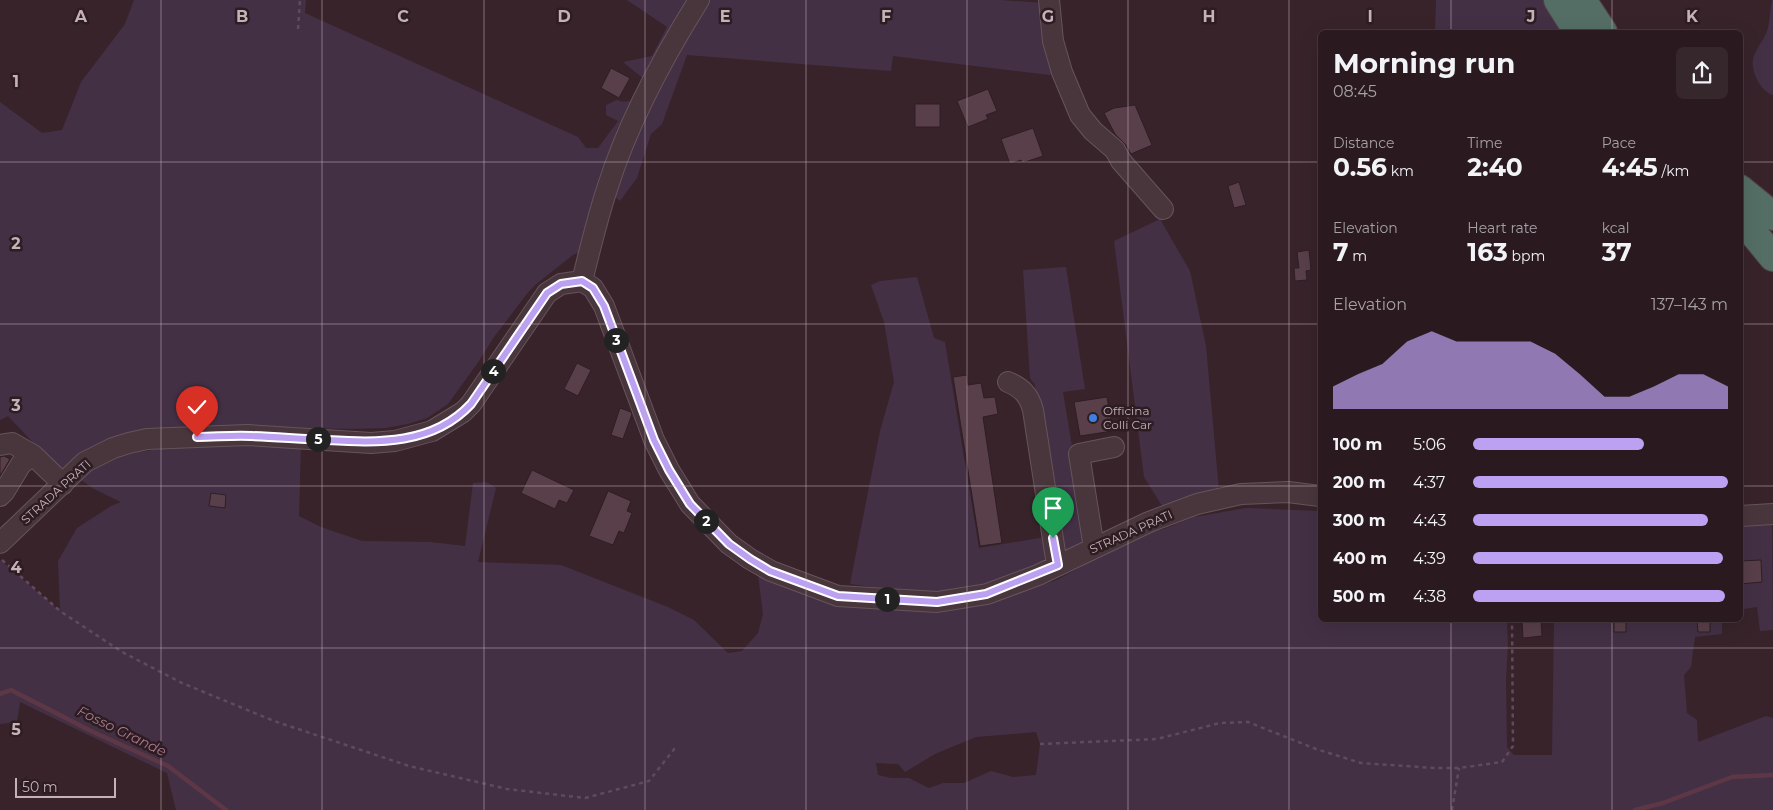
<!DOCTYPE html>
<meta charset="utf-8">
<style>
:root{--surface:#2a1a20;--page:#36272d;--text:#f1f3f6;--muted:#a5a1a5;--line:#46383e;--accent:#bca0f2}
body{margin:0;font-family:Montserrat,sans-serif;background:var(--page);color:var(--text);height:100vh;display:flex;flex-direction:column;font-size:19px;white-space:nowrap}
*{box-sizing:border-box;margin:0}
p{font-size:16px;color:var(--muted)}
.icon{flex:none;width:28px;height:28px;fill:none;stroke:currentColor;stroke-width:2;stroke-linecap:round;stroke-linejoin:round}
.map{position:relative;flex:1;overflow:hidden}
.drawer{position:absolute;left:1318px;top:30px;width:425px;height:592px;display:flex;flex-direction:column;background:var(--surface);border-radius:8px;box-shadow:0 5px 20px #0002,0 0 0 1px var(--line)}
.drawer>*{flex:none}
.scale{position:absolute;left:15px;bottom:12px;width:101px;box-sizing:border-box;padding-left:5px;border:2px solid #c5b1b8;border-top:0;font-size:14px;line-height:18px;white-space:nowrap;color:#c5b1b8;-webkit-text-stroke:4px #2d1c22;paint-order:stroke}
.pin{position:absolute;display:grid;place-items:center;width:42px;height:42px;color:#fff;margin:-51px -21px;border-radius:50% 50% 50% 0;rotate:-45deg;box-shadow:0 0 5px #0007}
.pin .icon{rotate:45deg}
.km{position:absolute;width:25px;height:25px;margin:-12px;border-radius:50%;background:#222;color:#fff;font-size:14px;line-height:25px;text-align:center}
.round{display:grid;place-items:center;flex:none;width:52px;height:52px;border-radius:8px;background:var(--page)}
.head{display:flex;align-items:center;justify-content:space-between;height:85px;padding:0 15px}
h1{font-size:28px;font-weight:700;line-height:38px}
.stats{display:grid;grid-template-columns:repeat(3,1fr);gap:8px;height:85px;padding:5px 15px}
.stats div{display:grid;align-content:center}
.stats b{font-size:25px;font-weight:700}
.stats small{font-size:14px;font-weight:400}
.stats p{font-size:14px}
.chart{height:140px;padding:10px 15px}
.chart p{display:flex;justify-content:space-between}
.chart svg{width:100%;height:90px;margin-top:5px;fill:var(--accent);opacity:.7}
ul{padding:0 15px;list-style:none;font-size:16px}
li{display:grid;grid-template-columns:80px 60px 1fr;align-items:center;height:38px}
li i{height:12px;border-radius:6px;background:var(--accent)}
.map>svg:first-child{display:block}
.green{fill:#433045;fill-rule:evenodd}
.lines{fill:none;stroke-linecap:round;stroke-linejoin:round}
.stream{stroke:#5e3746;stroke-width:4.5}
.building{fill:#583f49;stroke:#2f1e24}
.minor-casing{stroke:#66545b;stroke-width:22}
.highway-casing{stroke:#534148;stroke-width:30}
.path{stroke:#604b5c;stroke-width:2.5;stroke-dasharray:4 4;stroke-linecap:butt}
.minor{stroke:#49363d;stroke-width:20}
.highway{stroke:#546e65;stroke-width:28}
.route-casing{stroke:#fff;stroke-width:10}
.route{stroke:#bca0f2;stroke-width:6}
.grid{fill:none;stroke:#c5b1b8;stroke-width:1;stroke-opacity:0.55}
.shop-dot{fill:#3f7fe0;stroke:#2d1c22;stroke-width:2}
.labels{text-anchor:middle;stroke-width:5;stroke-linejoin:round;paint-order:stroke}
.poi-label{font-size:12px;fill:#c5b1b8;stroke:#2d1c22;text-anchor:start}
.street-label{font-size:12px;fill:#c5b1b8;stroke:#2d1c22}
.water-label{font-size:14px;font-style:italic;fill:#ab7b8e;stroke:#2d1c22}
.grid-label{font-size:16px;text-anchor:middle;font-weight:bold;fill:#c5b1b8;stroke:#2d1c22;stroke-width:5;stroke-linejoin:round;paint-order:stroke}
</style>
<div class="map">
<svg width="1773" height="810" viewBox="0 0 1773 810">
<rect width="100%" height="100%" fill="#38232b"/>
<path class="green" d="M134,0H306L305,13L578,137L586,148H598L618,121L606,115V105L617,100C632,106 639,94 650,84L623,62L652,56L667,27L627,0H1000L1044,3L1055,70L1050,75L893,56L891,71L687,55L662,124L651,134L637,178L620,201L602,186L582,251L573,255L535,285L526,295L494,337L479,361L448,404L427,418L408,424L385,428L349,429L206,426L154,429L130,433L65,471L44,454L8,416L0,420V102L42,133L62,130L81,82L125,24Z
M1436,0H1548L1567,32H1435Z
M1772,0H1773V95C1760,91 1749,69 1754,56C1757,47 1764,40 1767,31C1770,22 1770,10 1772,0Z
M1160,219L1190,271L1206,346L1219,491L1190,496L1162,506L1144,477L1114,241Z
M1066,267L1085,389L1063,392L1088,542C1036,566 982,592 923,592C899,591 875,587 850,584L880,431L894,382L884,322L871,285L880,281L917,277L934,338L945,342L979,548L1058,535L1035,385L1030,378L1023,270Z
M207,444L301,445L299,516L321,527L362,541L430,542L465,546L473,483L487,482L496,488L478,562L561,565L668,607L694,620L728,653L742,651L758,633L763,614L758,575L871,604L1025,590L1057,580L1118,546L1151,531L1164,529L1194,517L1246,508L1320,511V620H1507L1508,643L1506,680L1507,747L1514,755H1552L1554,620H1722V634L1695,637L1691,667L1684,675L1687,713L1697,720L1698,742L1766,716L1773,718V810H176L167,773L20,702L17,722L0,724V560L60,611L58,561L77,528L111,506L121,502L94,489L77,477C116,451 162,448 207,444ZM1036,732L1040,744L1036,775L1013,777L991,771L964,783H943L929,788L909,778H891L878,775L876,763L898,764L905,772L935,754L976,737Z
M1772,521L1773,630L1760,631L1757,607L1744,609L1743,602L1740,603V523Z"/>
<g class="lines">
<path class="stream" d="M0,694L11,690L91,731L168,766L226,810
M1635,810L1663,803L1732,777L1773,775"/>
</g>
<path class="building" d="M611,68L630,78L619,98L601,88Z
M988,89L997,111L986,115L988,119L968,127L957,101Z
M915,104H940V127H915Z
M1135,105L1152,145L1131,154L1125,144L1115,134L1104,113L1114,108Z
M1033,128L1043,156L1022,163L1021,160L1010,164L1001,139Z
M1239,182L1246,205L1234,208L1228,186Z
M1309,250L1311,270L1306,271L1307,280L1295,281L1294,268H1299L1297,252Z
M577,363L591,370L578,396L564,389Z
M967,375L968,385L981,383L984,398L995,397L998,414L983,417L1002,543L980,546L953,377Z
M1107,397L1113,431L1080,436L1074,402Z
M620,408L631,412L632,414L623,439L611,435Z
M4,456L10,459L0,476V457Z
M532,470L574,490L567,503L559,500L555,509L521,493Z
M608,491L631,501L627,511L632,513L624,533L619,531L613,545L589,536Z
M211,493L226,495L225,508L209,506Z
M1761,560L1762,582L1740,584V561Z
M1522,620H1541L1542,636L1523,638Z
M1614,620H1626V632H1614Z
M1697,620H1710V632H1698Z"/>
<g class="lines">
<g class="minor-casing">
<path id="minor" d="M1049,0L1053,41L1062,72L1080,115L1093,131L1115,150L1121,161L1163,209
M582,281C590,250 597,219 607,189C628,122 662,59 699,0
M1008,382C1022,388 1029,395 1033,410L1057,565
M0,445L12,443L33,455L63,484
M0,496L4,492L21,464L33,455
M1740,516L1773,514
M0,543L85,462L113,448L129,443L147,439L247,435L371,443L395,441L432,431L463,412L471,404L547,293L561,284L582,281L593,288L604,306L654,440L669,470L690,504L729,544L750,559L771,571L838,596L937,602L987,594L1038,575L1149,522L1197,504L1241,494L1288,492L1320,496
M1094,548L1079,454L1114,447"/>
</g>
<g class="highway-casing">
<path id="highway" d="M1558,0L1578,32
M1582,0L1603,32
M1740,189L1773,216
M1740,217L1773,257"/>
</g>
<path class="path" d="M298,29L300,0
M2,560L60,611L122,652L182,683L274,721L409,766L507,789L585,798L649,781L675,748
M1040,744L1157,739L1220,723L1248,722L1316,749L1361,763L1435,768H1459L1502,762L1513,746L1512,620
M1452,810L1459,768"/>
<use href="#minor" class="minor"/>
<use href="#highway" class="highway"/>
</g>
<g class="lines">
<g class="route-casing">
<path id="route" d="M197,437C215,437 233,435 251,436C276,437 302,439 327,440C378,443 433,445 471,404L547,293L561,284L582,281L593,288L604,306L654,440L669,470L690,504L729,544L750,559L770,571L838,596L937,602L986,594L1058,565L1053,538"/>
</g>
<use href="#route" class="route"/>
</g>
<path class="grid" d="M161,0V810M322,0V810M484,0V810M645,0V810M806,0V810M967,0V810M1128,0V810M1289,0V810M1451,0V32M1612,0V32M0,162H1320M1740,162H1773M0,324H1320M1740,324H1773M0,486H1320M1740,486H1773M1451,620V810M1612,620V810M0,648H1773"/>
<circle class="shop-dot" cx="1093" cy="418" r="5"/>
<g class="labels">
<g class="poi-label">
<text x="1103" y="415">Officina<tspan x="1103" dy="14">Colli Car</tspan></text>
</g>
<g class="street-label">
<text transform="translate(56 492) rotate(-42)" y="4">STRADA PRATI</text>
<text transform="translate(1131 532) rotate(-24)" y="4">STRADA PRATI</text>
</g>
<g class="water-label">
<text transform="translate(122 731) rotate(26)" y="5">Fosso Grande</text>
</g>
</g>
<g class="grid-label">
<text x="81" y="22">A</text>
<text x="242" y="22">B</text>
<text x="403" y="22">C</text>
<text x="564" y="22">D</text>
<text x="725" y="22">E</text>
<text x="886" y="22">F</text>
<text x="1048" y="22">G</text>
<text x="1209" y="22">H</text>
<text x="1370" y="22">I</text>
<text x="1531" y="22">J</text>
<text x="1692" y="22">K</text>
<text x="16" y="87">1</text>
<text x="16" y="249">2</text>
<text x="16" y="411">3</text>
<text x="16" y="573">4</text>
<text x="16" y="735">5</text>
</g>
</svg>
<div class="scale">50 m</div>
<div class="pin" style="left:1053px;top:538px;background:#1e9e55"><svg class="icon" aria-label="arrive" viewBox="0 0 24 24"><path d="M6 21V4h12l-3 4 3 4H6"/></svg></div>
<div class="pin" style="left:197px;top:437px;background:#d93025"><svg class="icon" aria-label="check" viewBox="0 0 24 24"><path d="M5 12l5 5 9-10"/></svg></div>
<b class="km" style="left:887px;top:599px">1</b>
<b class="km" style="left:706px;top:521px">2</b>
<b class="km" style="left:616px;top:340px">3</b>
<b class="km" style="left:493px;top:371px">4</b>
<b class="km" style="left:318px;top:439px">5</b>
<section class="drawer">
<div class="head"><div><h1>Morning run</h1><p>08:45</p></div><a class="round"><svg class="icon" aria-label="share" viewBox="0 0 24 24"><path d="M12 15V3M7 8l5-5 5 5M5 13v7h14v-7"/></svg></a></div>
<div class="stats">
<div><p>Distance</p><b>0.56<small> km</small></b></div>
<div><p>Time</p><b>2:40</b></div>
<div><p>Pace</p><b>4:45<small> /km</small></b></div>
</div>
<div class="stats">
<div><p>Elevation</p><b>7<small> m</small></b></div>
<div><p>Heart rate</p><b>163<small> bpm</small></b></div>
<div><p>kcal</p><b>37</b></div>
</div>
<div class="chart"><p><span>Elevation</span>137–143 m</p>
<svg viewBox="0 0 160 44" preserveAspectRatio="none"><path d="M0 44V33L10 27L20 22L30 11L40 6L50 11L60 11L70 11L80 11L90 17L100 27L110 38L120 38L130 33L140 27L150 27L160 33V44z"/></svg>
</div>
<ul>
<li><b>100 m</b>5:06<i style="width:67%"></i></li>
<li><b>200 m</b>4:37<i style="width:100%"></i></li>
<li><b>300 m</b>4:43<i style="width:92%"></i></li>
<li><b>400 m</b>4:39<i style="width:98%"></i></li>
<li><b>500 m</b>4:38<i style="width:99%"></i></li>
</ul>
</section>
</div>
